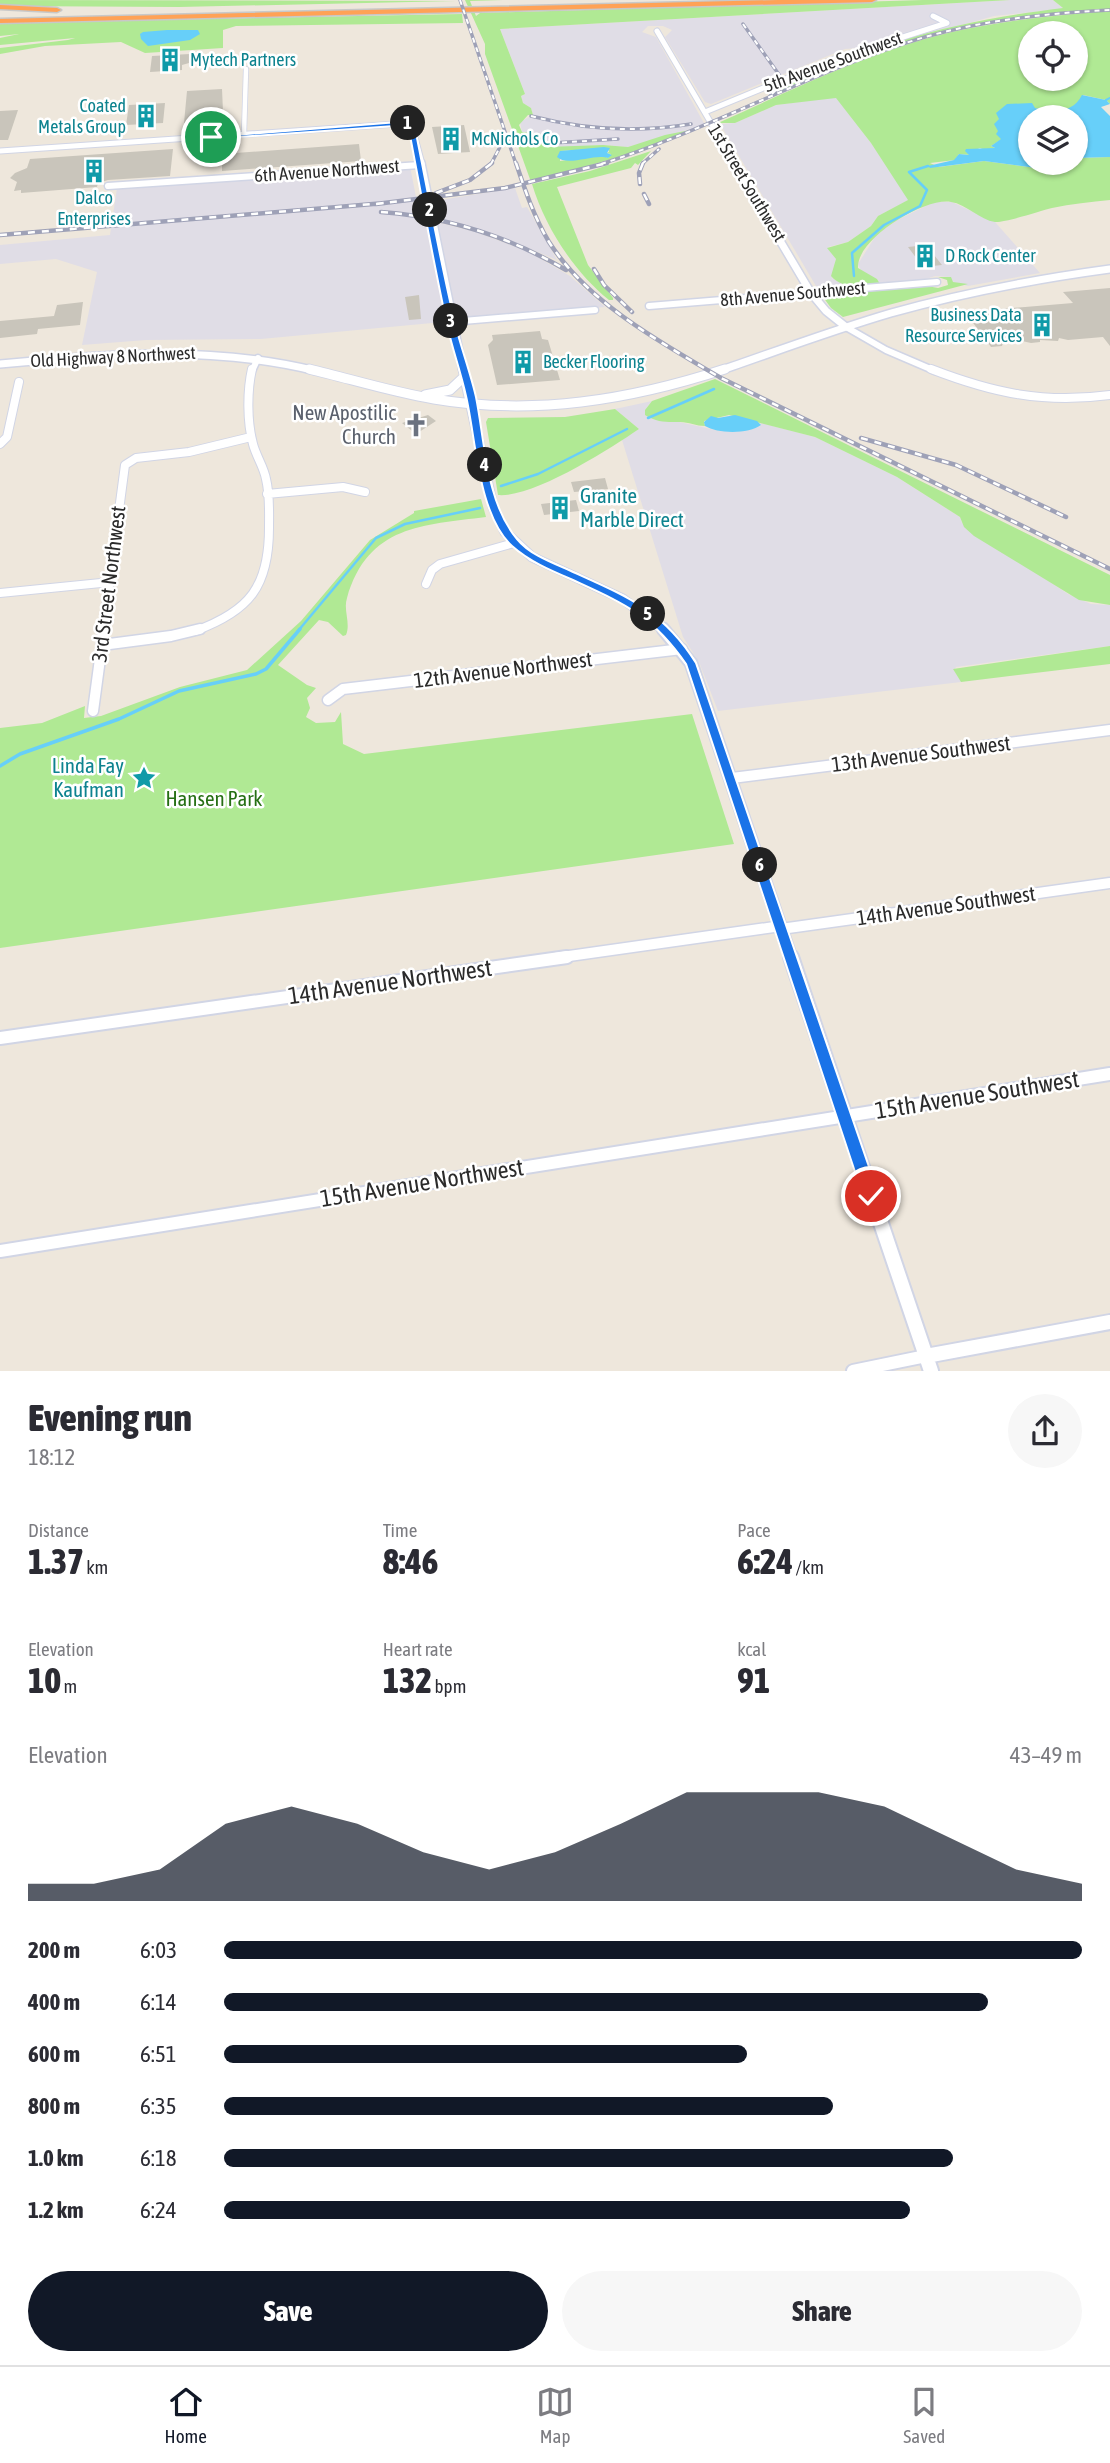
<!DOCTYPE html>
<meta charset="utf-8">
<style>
:root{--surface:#fff;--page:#f7f7f7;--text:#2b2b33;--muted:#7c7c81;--line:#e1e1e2;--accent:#111827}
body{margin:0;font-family:"Asap Condensed",sans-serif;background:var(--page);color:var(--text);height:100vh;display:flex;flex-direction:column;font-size:26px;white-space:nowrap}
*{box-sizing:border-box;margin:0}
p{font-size:23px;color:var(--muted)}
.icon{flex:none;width:38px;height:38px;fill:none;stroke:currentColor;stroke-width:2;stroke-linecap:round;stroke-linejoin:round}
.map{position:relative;height:1371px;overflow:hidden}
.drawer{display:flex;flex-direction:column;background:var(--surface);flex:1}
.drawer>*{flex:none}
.fabs{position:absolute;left:1018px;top:21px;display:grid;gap:14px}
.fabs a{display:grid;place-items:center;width:70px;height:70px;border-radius:50%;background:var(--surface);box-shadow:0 2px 5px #0004;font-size:35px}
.pin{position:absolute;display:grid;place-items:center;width:60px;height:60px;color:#fff;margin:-30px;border:4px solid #fff;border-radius:50%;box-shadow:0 2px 7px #0007}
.km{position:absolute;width:35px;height:35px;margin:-18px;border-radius:50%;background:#222;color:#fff;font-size:19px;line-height:35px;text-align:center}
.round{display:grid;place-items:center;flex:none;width:74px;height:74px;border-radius:37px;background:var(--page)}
.head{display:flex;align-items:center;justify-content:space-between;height:119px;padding:0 28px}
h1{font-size:38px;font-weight:800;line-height:52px}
.metrics{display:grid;grid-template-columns:repeat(3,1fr);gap:10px;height:119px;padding:7px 28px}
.metrics div{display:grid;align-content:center}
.metrics b{font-size:35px;font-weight:800}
.metrics small{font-size:19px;font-weight:400}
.metrics p{font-size:19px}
.chart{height:196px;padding:14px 28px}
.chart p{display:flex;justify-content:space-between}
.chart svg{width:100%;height:126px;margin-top:7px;fill:var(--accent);opacity:.7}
.cta{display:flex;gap:14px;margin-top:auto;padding:14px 28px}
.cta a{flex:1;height:80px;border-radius:42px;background:var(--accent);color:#fff;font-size:28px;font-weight:800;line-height:80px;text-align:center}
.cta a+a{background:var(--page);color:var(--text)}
ul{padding:0 28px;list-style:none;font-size:23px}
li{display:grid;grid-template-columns:112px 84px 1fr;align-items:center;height:52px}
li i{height:18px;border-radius:9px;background:var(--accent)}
.tabs{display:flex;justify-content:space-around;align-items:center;height:98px;border-top:2px solid var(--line);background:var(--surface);font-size:19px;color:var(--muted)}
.tabs a{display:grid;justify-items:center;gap:4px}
.tabs .active{color:var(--accent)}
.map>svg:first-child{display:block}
.industrial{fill:#e0dde6}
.green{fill:#b0e994;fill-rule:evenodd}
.water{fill:#67cff9}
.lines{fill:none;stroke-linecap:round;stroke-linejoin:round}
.stream-far2{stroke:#67cff9;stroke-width:2}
.stream-far1{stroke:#67cff9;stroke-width:2.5}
.stream{stroke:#67cff9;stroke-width:3.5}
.building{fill:#c9c5bb}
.minor-far4-casing{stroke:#d1d5e5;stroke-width:6}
.minor-far3-casing{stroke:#d1d5e5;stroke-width:9}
.minor-far2-casing{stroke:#d1d5e5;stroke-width:10}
.minor-far1-casing{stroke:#d1d5e5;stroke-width:13}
.minor-casing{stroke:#d1d5e5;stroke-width:16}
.tertiary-far4-casing{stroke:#d1d5e5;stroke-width:7}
.tertiary-far3-casing{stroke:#d1d5e5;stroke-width:10}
.tertiary-far2-casing{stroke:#d1d5e5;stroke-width:11}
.tertiary-far1-casing{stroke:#d1d5e5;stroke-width:15}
.tertiary-casing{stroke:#d1d5e5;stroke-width:18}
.motorway-casing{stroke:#c8c8c8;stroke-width:3}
.minor-far4{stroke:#fff;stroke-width:4.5}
.minor-far3{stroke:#fff;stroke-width:6}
.minor-far2{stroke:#fff;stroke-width:8}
.minor-far1{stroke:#fff;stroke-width:10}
.minor{stroke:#fff;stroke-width:12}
.tertiary-far4{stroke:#fff;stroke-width:5}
.tertiary-far3{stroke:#fff;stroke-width:7}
.tertiary-far2{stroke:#fff;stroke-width:9}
.tertiary-far1{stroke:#fff;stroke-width:11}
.tertiary{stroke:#fff;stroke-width:14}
.motorway{fill:#ffa256;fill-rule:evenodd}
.rail-far1-casing{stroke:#9ea1b7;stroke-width:3.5}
.rail-casing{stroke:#9ea1b7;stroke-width:4.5}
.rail-far1{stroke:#fff;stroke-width:2;stroke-dasharray:5;stroke-linecap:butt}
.rail{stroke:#fff;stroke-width:2.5;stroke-dasharray:7;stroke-linecap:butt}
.route{fill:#1a73e8;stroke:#fff;stroke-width:2}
.labels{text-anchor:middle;stroke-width:5;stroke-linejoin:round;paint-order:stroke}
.far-culture-label{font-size:18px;fill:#0d838f;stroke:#fff;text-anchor:start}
.far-street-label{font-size:18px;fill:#2b2b2b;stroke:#fff}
.worship-label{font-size:21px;fill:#5b616d;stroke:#fff;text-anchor:end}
.culture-label{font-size:21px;fill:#0d838f;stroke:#fff;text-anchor:start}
.street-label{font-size:21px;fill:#2b2b2b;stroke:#fff}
.park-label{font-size:21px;fill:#266f14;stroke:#fff}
.near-street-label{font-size:24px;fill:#2b2b2b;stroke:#fff}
</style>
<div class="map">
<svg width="1110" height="1371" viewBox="0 0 1110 1371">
<rect width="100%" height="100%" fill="#eee7dc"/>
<path class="industrial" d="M1010,0H1053L1064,9L994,16L888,46L845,49L711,104L705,102L665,37L672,30L663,26H648L642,32L656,37L705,125L628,147L603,145L550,148L541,135L522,132L520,122L533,115L531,108L523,103L521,96L525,94L500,29Z
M836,97L871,143L909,200L878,216L871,226L848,242L828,247L836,259L832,278L848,287L824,288L816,286L720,124L735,123L776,105Z
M410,166L420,218L476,232L527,251L570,276L605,307L261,339L146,340L82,345L97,272L56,259L0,264V245L110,235L117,188Z
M515,188L522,208L527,207L557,260L494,234L439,218L435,201Z
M936,201L952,202L995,222L1040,273L968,286L953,282L950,277L935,276L923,280L880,284L877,279L861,271L858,264L875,237L891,223Z
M652,401L645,410L679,422L720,431L752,429L761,423L815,437L897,477L960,517L962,523L1068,594L1091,604L1110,605V646L956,667L954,670L961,682L718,711L699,662L683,637L622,440L639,429L615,409Z"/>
<path class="green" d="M0,0L456,1L179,7L0,6Z
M465,0H503L470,1L476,16L480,13L923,0H1010L500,29L525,94L521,96L523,103L531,108L533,115H528L519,125L522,132L540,134L547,147L603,145L628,147L665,135L690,130L626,155L531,182L485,54V44ZM608,148L609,152L606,153L611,154L608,158L602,155L560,161V151Z
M1053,0H1110V9C1037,14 963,22 893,46C854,59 817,81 778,92L783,84C880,42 957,21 1063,8Z
M1110,11V104L1106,100L1083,95C1069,121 1053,106 1032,109C1021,111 1010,116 999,120L998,131L1002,139L991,146L995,148L985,150L980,148L968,153L970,155L959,154L955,160L930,163L939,167L984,161L1043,169L1048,165L1044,163H1076V158L1110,157V200C1091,202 1071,204 1052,208C1040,211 1004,223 995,222C980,220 966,204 951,202C925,197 856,239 858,268L877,279L880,284C862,285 843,290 831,276L836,259L827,248L848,242L871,226L878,216L908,200L871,143L836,98L776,105L735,123H718C794,89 871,51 952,32C1004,20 1057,15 1110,11ZM1031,33H1076V79H1031Z
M462,14L463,23L236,26L223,30V48L145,53L121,42L45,46L0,54V48L68,40L75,38L0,45V38L19,34L0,36V23Z
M651,151L638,165L635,163L631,168L557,187L588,265L613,298V300H609C574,272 545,227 532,184L590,171Z
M938,277H951L953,282L968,284L843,317L831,308L823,297L829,294L927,286L938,288L948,285L947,280Z
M715,379L1110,575V605L1079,600L974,536L964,527L960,517L897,477L815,437L729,415L704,421L705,426C696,426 689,422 680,422C667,422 658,423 645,415V410L652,401Z
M615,409L639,429C608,450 533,498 498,495L486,422L488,418L565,417Z
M481,499L486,517C423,525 368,525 347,598C343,610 351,623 346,635L343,636L328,622L319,620L278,665L307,685L316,688L307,698L310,708L306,717L316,723L335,722L341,712L343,744L364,754L692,714L734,844L0,948V728L42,723L85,706L84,718L101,716L180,687L247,670L301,621L370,540L414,513V511Z
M1110,646V664L961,682L953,669Z"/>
<path class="water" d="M167,30H198L200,34L190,40L148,46L141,39L140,34L143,32Z
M1082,95L1106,100L1110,104L1101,107L1110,116V157L1076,158V117H1031V163L1048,164L1043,169L984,161L930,168L928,166L954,160L959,154L969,155L965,151L966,149L995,148L991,146L1001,139L996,134L998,131L994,124L999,119L996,113L1007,104L1032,103L1035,108C1054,113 1073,113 1082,95Z
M604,147L610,148L607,153L612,155L608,158C595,153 568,167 557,157L560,151Z
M735,415L757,421L761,425C749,434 718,434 705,426L704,422L711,416L718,418Z"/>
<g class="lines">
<path class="stream-far2" d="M1106,100L1110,98"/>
<path class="stream-far1" d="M854,276L852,253L884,225L920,206L927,190L909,172L928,166
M648,418L714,389
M501,486L538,474L627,429
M298,631L376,538L405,524L480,508"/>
<path class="stream" d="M0,766L20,754L119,719L179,691L256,674L266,669L300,629"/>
</g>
<path class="building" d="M190,54L189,63L182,65V70L150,72L152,56Z
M222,89L223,111L220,112V121L184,123L187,91Z
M165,103L163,123L126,125L129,105Z
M18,110L8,140H0V111Z
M464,125L470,152L438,154L432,127Z
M359,144L361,161L222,171V154Z
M173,149L170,176L108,180L98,183L97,187L21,193V190L14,191L17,182L10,178L15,173L27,168L30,159Z
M926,245L942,265L923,267L908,247Z
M1110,288V346L1103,337L1068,340L1059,338L1058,341L1040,340V342L1031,343L1022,341L1021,344L1003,343L1002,346L991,347L965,312L1073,303L1063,292Z
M419,295L421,319L409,320L405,297Z
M83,302L80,325L38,329L37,334L0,338V321L54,316L57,305Z
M540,331L542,339L548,340L560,380L497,385L488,345L493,340L492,335Z
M428,415L436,421L416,434L402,423Z
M605,478L608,489L574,492L571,482Z
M576,500L579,511L544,515L541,504Z"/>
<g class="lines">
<g class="minor-far4-casing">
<path id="minor-far4" d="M244,134L246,69"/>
</g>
<g class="minor-far3-casing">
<path id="minor-far3" d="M108,186L420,165
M649,306L937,282
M451,322L595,310
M846,327L886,350L935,371
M252,371L258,358"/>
</g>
<g class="minor-far2-casing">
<path id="minor-far2" d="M931,369C993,393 1044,404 1110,395
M0,444L7,437L19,382
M267,494L343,487L365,492
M426,584L432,570L440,564L514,543
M0,593L111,582
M103,631L125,465L136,458L189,452L251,437
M195,631C250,611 269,586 269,528C269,512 270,495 266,479C264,467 256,456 253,444C247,422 247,391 252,369"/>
</g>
<g class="minor-far1-casing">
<path id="minor-far1" d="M102,645L171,636L200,629
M328,700L343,689L682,649
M93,711L104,629
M732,778L1110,730
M781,929L1110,883
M555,958L781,926"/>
</g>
<g class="minor-casing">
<path id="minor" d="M0,1038L567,957
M0,1251L1110,1074
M853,1371L926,1356"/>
</g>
<g class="tertiary-far4-casing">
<path id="tertiary-far4" d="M657,31L735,164
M705,112L834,59L947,23L933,16
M0,151L411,123L422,164"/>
</g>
<g class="tertiary-far3-casing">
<path id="tertiary-far3" d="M421,163L463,371
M734,163L811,293L826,311L846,327
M0,364C107,354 210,345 316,371
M719,371C777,351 833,330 891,313C963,293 1036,279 1110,269"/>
</g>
<g class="tertiary-far2-casing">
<path id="tertiary-far2" d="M309,369C351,379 392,392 434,399C533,416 630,400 725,369
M463,369L493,507L505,532L532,557L623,599L665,631
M425,395L450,390L465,376"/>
</g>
<g class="tertiary-far1-casing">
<path id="tertiary-far1" d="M663,629L691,663L791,958"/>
</g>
<g class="tertiary-casing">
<path id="tertiary" d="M791,957L931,1371
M926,1356L1110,1322"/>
</g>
<g class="motorway-casing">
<path id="motorway" d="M778,0H876L872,2L0,23V19Z
M0,5L57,8L61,10L57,12L0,9Z"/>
</g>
<use href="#minor-far4" class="minor-far4"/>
<use href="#minor-far3" class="minor-far3"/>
<use href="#minor-far2" class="minor-far2"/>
<use href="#minor-far1" class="minor-far1"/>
<use href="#minor" class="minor"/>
<use href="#tertiary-far4" class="tertiary-far4"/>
<use href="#tertiary-far3" class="tertiary-far3"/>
<use href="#tertiary-far2" class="tertiary-far2"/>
<use href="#tertiary-far1" class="tertiary-far1"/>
<use href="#tertiary" class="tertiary"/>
<use href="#motorway" class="motorway"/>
<g class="rail-far1-casing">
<path id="rail-far1" d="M460,0L516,164
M743,24L780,76V86L769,97
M531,116C585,130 636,133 691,124
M552,143L618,139
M491,164L501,145V132
M601,164C712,129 814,70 925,37C985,20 1048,13 1110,10
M642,164L659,149"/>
</g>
<g class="rail-casing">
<path id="rail" d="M516,163C525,190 534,217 549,242C588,303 660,342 721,378L1110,569
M640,184L639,173L643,163
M436,193L470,180L492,163
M644,194L649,204
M376,204L505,188L607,163
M381,212C448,217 508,236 566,270
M0,235L385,203
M594,269L604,285L632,312
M861,438L956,465L1066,517"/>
</g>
<use href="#rail-far1" class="rail-far1"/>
<use href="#rail" class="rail"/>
</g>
<path class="route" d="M411,121L414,123C428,192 440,262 457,331C463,353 471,375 476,397C485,442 486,502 517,539C530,555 553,563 571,571C626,596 663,610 696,663L879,1196L877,1201L871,1203L865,1201L863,1196L686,664C652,615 625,604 573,580C552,571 530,562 512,546C478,515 476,439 466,396C461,373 453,351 448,329C433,261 421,193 408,125L211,139L208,137Z"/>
<defs>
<g id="building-bare" transform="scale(1.89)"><path d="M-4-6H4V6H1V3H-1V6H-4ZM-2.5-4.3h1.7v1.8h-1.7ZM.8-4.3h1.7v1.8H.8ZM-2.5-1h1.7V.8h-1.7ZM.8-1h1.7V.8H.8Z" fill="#0f9aa8" stroke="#fff" stroke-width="2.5" paint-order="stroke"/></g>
<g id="church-bare" transform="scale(1.89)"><path d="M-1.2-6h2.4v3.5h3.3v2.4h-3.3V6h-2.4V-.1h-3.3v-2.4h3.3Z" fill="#6b7280" stroke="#fff" stroke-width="2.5" paint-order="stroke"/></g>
<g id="sight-bare" transform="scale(1.89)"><path d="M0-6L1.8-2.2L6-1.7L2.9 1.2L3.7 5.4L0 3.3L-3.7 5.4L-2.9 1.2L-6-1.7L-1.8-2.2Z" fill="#0f9aa8" stroke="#fff" stroke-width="2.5" paint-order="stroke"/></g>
</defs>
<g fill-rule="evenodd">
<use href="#building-bare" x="170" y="60"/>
<use href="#building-bare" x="146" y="116"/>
<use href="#building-bare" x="451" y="139"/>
<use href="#building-bare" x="94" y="171"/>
<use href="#building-bare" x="925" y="256"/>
<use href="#building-bare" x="1042" y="325"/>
<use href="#building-bare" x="523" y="362"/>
<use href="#church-bare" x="416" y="425"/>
<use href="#building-bare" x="560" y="508"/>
<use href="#sight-bare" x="144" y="778"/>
</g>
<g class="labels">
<g class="far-culture-label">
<text x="190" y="66">Mytech Partners</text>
<text x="126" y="112" text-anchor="end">Coated<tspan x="126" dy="21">Metals Group</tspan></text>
<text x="471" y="145">McNichols Co</text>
<text x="94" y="204" text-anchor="middle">Dalco<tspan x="94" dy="21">Enterprises</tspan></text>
<text x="945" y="262">D Rock Center</text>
<text x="1022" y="321" text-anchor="end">Business Data<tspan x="1022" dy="21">Resource Services</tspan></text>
<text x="543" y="368">Becker Flooring</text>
</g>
<g class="far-street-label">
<text transform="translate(833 62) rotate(-20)" y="6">5th Avenue Southwest</text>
<text transform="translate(327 171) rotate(-4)" y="6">6th Avenue Northwest</text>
<text transform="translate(747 183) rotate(59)" y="6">1st Street Southwest</text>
<text transform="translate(793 294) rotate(-5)" y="6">8th Avenue Southwest</text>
<text transform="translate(113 357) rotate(-3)" y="6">Old Highway 8 Northwest</text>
</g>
<g class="worship-label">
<text x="396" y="420">New Apostilic<tspan x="396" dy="24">Church</tspan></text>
</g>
<g class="culture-label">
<text x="580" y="503">Granite<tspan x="580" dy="24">Marble Direct</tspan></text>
<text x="124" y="773" text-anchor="end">Linda Fay<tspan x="124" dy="24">Kaufman</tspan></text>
</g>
<g class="street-label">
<text transform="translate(109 584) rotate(-83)" y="7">3rd Street Northwest</text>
<text transform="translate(503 670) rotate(-7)" y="7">12th Avenue Northwest</text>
<text transform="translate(921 754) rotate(-7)" y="7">13th Avenue Southwest</text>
<text transform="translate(946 906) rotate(-8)" y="7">14th Avenue Southwest</text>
</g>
<g class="park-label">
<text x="214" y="806">Hansen Park</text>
</g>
<g class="near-street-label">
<text transform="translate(390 982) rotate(-8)" y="8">14th Avenue Northwest</text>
<text transform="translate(977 1095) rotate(-9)" y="8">15th Avenue Southwest</text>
<text transform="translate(422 1183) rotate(-9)" y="8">15th Avenue Northwest</text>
</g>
</g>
</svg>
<div class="fabs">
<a><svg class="icon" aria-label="locate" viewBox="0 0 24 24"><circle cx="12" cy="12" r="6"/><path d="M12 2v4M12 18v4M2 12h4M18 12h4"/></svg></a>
<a><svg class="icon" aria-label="layers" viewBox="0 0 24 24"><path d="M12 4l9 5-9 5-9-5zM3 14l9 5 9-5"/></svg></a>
</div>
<div class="pin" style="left:211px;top:137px;background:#1e9e55"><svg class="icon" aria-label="arrive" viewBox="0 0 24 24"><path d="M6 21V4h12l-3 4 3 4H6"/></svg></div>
<div class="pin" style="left:871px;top:1196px;background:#d93025"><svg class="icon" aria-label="check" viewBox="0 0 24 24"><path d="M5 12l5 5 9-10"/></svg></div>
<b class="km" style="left:408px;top:123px">1</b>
<b class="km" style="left:430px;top:210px">2</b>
<b class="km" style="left:451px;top:321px">3</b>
<b class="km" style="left:485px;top:465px">4</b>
<b class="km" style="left:648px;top:614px">5</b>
<b class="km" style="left:760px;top:865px">6</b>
</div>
<section class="drawer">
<div class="head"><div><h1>Evening run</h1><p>18:12</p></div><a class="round"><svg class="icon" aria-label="share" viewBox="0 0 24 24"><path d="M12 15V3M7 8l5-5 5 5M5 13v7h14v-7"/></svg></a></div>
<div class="metrics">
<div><p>Distance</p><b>1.37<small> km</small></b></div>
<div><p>Time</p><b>8:46</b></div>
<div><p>Pace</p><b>6:24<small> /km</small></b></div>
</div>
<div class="metrics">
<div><p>Elevation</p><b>10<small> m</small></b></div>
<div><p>Heart rate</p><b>132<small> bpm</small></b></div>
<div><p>kcal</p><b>91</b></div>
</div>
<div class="chart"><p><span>Elevation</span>43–49 m</p>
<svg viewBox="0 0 160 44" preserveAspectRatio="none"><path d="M0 44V38L10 38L20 33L30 17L40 11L50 17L60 27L70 33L80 27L90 17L100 6L110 6L120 6L130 11L140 22L150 33L160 38V44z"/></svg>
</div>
<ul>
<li><b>200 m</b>6:03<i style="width:100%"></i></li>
<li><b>400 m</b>6:14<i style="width:89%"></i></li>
<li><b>600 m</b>6:51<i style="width:61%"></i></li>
<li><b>800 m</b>6:35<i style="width:71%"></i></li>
<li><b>1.0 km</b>6:18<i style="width:85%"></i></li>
<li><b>1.2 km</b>6:24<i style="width:80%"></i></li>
</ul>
<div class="cta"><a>Save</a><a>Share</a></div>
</section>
<nav class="tabs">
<a class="active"><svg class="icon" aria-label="home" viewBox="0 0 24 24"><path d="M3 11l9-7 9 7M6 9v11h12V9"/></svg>Home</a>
<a><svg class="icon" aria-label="map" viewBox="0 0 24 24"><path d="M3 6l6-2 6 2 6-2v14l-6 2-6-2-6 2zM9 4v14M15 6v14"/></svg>Map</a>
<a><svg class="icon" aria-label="saved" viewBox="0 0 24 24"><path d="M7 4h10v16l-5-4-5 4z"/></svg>Saved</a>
</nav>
